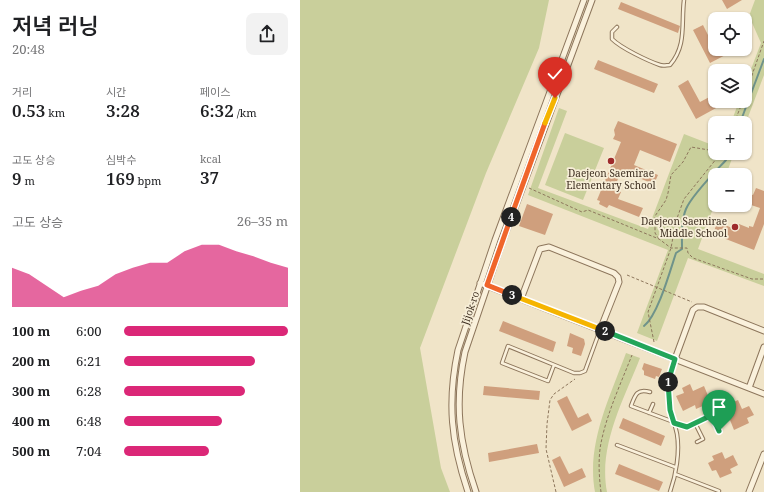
<!DOCTYPE html>
<html lang="ko">
<meta charset="utf-8">
<style>
:root{--surface:#fff;--page:#f2f2f2;--text:#202124;--muted:#757577;--accent:#db2777}
body{margin:0;font-family:"Noto Serif","Noto Sans KR",serif;background:var(--page);color:var(--text);height:100vh;display:flex;flex-direction:column;font-size:15px;white-space:nowrap}
*{box-sizing:border-box;margin:0}
p{font-size:13px;color:var(--muted)}
.icon{flex:none;width:22px;height:22px;fill:none;stroke:currentColor;stroke-width:2;stroke-linecap:round;stroke-linejoin:round}
.map{position:relative;flex:1;overflow:hidden}
.sheet{display:flex;flex-direction:column;background:var(--surface);width:300px}
.sheet>*{flex:none}
.fabs{position:absolute;left:408px;top:12px;display:grid;gap:8px}
.fabs a{display:grid;place-items:center;width:44px;height:44px;border-radius:8px;background:var(--surface);box-shadow:0 1px 3px #0004;font-size:20px}
.pin{position:absolute;display:grid;place-items:center;width:34px;height:34px;color:#fff;margin:-41px -17px;border-radius:50% 50% 50% 0;rotate:-45deg;box-shadow:0 0 4px #0007}
.pin .icon{rotate:45deg}
.km{position:absolute;width:20px;height:20px;margin:-10px;border-radius:50%;background:#222;color:#fff;font-size:11px;line-height:20px;text-align:center}
.round{display:grid;place-items:center;flex:none;width:42px;height:42px;border-radius:8px;background:var(--page)}
.headline{display:flex;align-items:center;justify-content:space-between;height:68px;padding:0 12px}
h1{font-size:22px;font-weight:600;line-height:30px}
.stats{display:grid;grid-template-columns:repeat(3,1fr);gap:6px;height:68px;padding:4px 12px}
.stats div{display:grid;align-content:center}
.stats b{font-size:17px;font-weight:600}
.stats small{font-size:11px;font-weight:400}
.stats p{font-size:11px}
.chart{height:112px;padding:8px 12px}
.chart p{display:flex;justify-content:space-between}
.chart svg{width:100%;height:72px;margin-top:4px;fill:var(--accent);opacity:.7}
ul{padding:0 12px;list-style:none;font-size:13px}
li{display:grid;grid-template-columns:64px 48px 1fr;align-items:center;height:30px}
li i{height:10px;border-radius:5px;background:var(--accent)}
main{display:flex;flex:1;min-height:0}
.map>svg:first-child{display:block}
.green{fill:#c9cf9b}
.lines{fill:none;stroke-linecap:round;stroke-linejoin:round}
.stream{stroke:#6f938a;stroke-width:2}
.building{fill:#cf9f7d}
.lane-casing{stroke:#8d765c;stroke-width:4.5}
.street-casing{stroke:#8d765c;stroke-width:7}
.path{stroke:#8d765c;stroke-width:1;stroke-dasharray:3 2;stroke-linecap:butt}
.lane{stroke:#faf1dc;stroke-width:2.5}
.street{stroke:#faf1dc;stroke-width:5}
.split-1-casing{stroke:#fff;stroke-width:8}
.split-2-casing{stroke:#fff;stroke-width:8}
.split-3-casing{stroke:#fff;stroke-width:8}
.split-4-casing{stroke:#fff;stroke-width:8}
.split-5-casing{stroke:#fff;stroke-width:8}
.split-6-casing{stroke:#fff;stroke-width:8}
.split-1{stroke:#22a559;stroke-width:5}
.split-2{stroke:#22a559;stroke-width:5}
.split-3{stroke:#f5b400;stroke-width:5}
.split-4{stroke:#f0652b;stroke-width:5}
.split-5{stroke:#f0652b;stroke-width:5}
.split-6{stroke:#f5b400;stroke-width:5}
.poi-dot{fill:#9e2a2b;stroke:#f7eed8;stroke-width:1.5}
.labels{text-anchor:middle;stroke-width:3.5;stroke-linejoin:round;paint-order:stroke}
.poi-label{font-size:10px;fill:#3d2e20;stroke:#f7eed8}
.street-label{font-size:10px;fill:#3d2e20;stroke:#f7eed8}
</style>
<main>
<section class="sheet">
<div class="headline"><div><h1>저녁 러닝</h1><p>20:48</p></div><a class="round"><svg class="icon" aria-label="share" viewBox="0 0 24 24"><path d="M12 15V3M7 8l5-5 5 5M5 13v7h14v-7"/></svg></a></div>
<div class="stats">
<div><p>거리</p><b>0.53<small> km</small></b></div>
<div><p>시간</p><b>3:28</b></div>
<div><p>페이스</p><b>6:32<small> /km</small></b></div>
</div>
<div class="stats">
<div><p>고도 상승</p><b>9<small> m</small></b></div>
<div><p>심박수</p><b>169<small> bpm</small></b></div>
<div><p>kcal</p><b>37</b></div>
</div>
<div class="chart"><p><span>고도 상승</span>26–35 m</p>
<svg viewBox="0 0 160 44" preserveAspectRatio="none"><path d="M0 44V20L10 24L20 31L30 38L40 34L50 31L60 24L70 20L80 17L90 17L100 10L110 6L120 6L130 10L140 13L150 17L160 20V44z"/></svg>
</div>
<ul>
<li><b>100 m</b>6:00<i style="width:100%"></i></li>
<li><b>200 m</b>6:21<i style="width:80%"></i></li>
<li><b>300 m</b>6:28<i style="width:74%"></i></li>
<li><b>400 m</b>6:48<i style="width:60%"></i></li>
<li><b>500 m</b>7:04<i style="width:52%"></i></li>
</ul>
</section>
<div class="map">
<svg width="464" height="492" viewBox="0 0 464 492">
<rect width="100%" height="100%" fill="#f0e4c8"/>
<path class="green" d="M0,0H249L239,48L186,173L120,348L141,468L150,492H0Z
M455,0H464V75L445,125V123H431L439,101H445V85L461,43L449,16Z
M259,108L267,111L238,188L348,229L384,134L415,146V153H434L426,175H415V203L398,249L464,274V286L388,258L357,341L337,333L368,250L228,195Z
M265,133L304,148L283,200L245,185Z
M326,353L340,358C324,399 298,446 307,492H295C286,444 310,397 326,353Z"/>
<g class="lines">
<path class="stream" d="M440,123L464,59
M344,326C358,315 370,271 376,253L382,249C382,236 381,221 386,209C392,195 415,172 426,160L428,153"/>
</g>
<path class="building" d="M422,0H442L427,9Z
M321,2L380,26L378,33L318,9Z
M403,25L415,49H437L410,63L393,30Z
M298,60L358,84L354,93L294,69Z
M388,80L400,102L415,94V101H429L396,119L378,86Z
M318,121L377,144L370,162L340,150L334,165L358,175L354,184L321,171L314,189L321,192L318,199L343,208L339,217L309,205L307,208L299,204L300,201L297,200L321,142L313,139L315,135L314,130Z
M456,188L464,191V224L454,250L413,234L418,220L426,223L425,225L437,230L439,224L449,228V226L453,227L460,208L445,203V192L453,195Z
M227,204L253,214L245,235L219,226Z
M203,321L256,342L253,352L199,331Z
M270,333L284,339L285,344L281,356L272,353L273,348L267,346Z
M344,363L362,369L359,377L356,376L355,379L344,375V371L342,369Z
M390,384L393,391L404,386L409,398L403,401L405,405L396,409L395,405L383,411L376,396L384,393L382,388Z
M184,386L240,391L239,400L183,395Z
M267,396L278,418L288,413L292,421L272,431L257,401Z
M438,400L442,409L449,406L454,415L447,418L449,423L434,430L430,420L425,423L421,413L427,410L425,406Z
M323,418L365,436L361,446L319,428Z
M237,444L239,453L189,462L188,453Z
M422,452L425,459L433,455L438,465L430,469L432,473L420,478L416,470L412,471L408,463L414,460L412,456Z
M260,456L269,474L282,468L286,477L264,487L252,460Z
M319,464L363,482L359,491L315,474Z"/>
<g class="lines">
<g class="lane-casing">
<path id="lane" d="M317,27L312,32V39C321,48 348,61 360,65C363,66 367,65 370,65C387,45 381,24 384,0
M254,365L248,381L202,363L208,346L274,373H280L285,371L300,330
M350,392C337,388 335,395 331,406L387,427L395,423
M349,413L353,404
M397,442L403,439L395,423L412,415L419,431
M317,445L375,467
M375,474L419,491
M370,492C376,475 380,452 377,434C373,416 366,399 368,380C369,373 373,366 375,359"/>
</g>
<g class="street-casing">
<path id="street" d="M180,283L464,394
M221,299L240,249L249,247L314,273L318,277L319,282L300,330
M375,359L393,310L397,307H404L464,331
M449,388L464,347
M168,492C151,442 147,402 158,350L195,240L284,0
M176,492C159,443 154,403 165,352L202,243L292,0
M449,492L464,454"/>
</g>
<path class="path" d="M445,95L464,41
M434,123L443,101
M229,188L282,212L288,210L359,239L371,248H387L388,253L393,258L452,279H464
M359,239L355,233V216L366,200L368,193L371,175L383,162L391,147L415,151
M327,275L392,302
M354,342L348,312L371,248L376,221L384,199L421,153
M256,492L246,449L247,424L250,400L254,394L275,379
M301,492C299,477 298,458 301,443C307,413 321,383 332,355"/>
<use href="#lane" class="lane"/>
<use href="#street" class="street"/>
</g>
<g class="lines">
<g class="split-1-casing">
<path id="split-1" d="M368,382L370,410L374,423L387,427L412,415L419,431"/>
</g>
<g class="split-2-casing">
<path id="split-2" d="M305,331L375,359L368,382"/>
</g>
<g class="split-3-casing">
<path id="split-3" d="M212,295L305,331"/>
</g>
<g class="split-4-casing">
<path id="split-4" d="M211,217L187,285L212,295"/>
</g>
<g class="split-5-casing">
<path id="split-5" d="M211,217L245,123"/>
</g>
<g class="split-6-casing">
<path id="split-6" d="M245,123L255,98"/>
</g>
<use href="#split-1" class="split-1"/>
<use href="#split-2" class="split-2"/>
<use href="#split-3" class="split-3"/>
<use href="#split-4" class="split-4"/>
<use href="#split-5" class="split-5"/>
<use href="#split-6" class="split-6"/>
</g>
<g class="poi-dot">
<circle cx="311" cy="161" r="4"/>
<circle cx="435" cy="227" r="4"/>
</g>
<g class="labels">
<g class="poi-label">
<text x="311" y="177">Daejeon Saemirae<tspan x="311" dy="12">Elementary School</tspan></text>
<text x="427" y="225" text-anchor="end">Daejeon Saemirae<tspan x="427" dy="12">Middle School</tspan></text>
</g>
<g class="street-label">
<text transform="translate(170 308) rotate(-71)" y="4">Jijok-ro</text>
</g>
</g>
</svg>
<div class="fabs">
<a><svg class="icon" aria-label="locate" viewBox="0 0 24 24"><circle cx="12" cy="12" r="6"/><path d="M12 2v4M12 18v4M2 12h4M18 12h4"/></svg></a>
<a><svg class="icon" aria-label="layers" viewBox="0 0 24 24"><path d="M12 4l9 5-9 5-9-5zM3 14l9 5 9-5"/></svg></a>
<a>+</a>
<a>−</a>
</div>
<div class="pin" style="left:419px;top:431px;background:#1e9e55"><svg class="icon" aria-label="arrive" viewBox="0 0 24 24"><path d="M6 21V4h12l-3 4 3 4H6"/></svg></div>
<div class="pin" style="left:255px;top:98px;background:#d93025"><svg class="icon" aria-label="check" viewBox="0 0 24 24"><path d="M5 12l5 5 9-10"/></svg></div>
<b class="km" style="left:368px;top:382px">1</b>
<b class="km" style="left:305px;top:331px">2</b>
<b class="km" style="left:212px;top:295px">3</b>
<b class="km" style="left:211px;top:217px">4</b>
</div>
</main>
